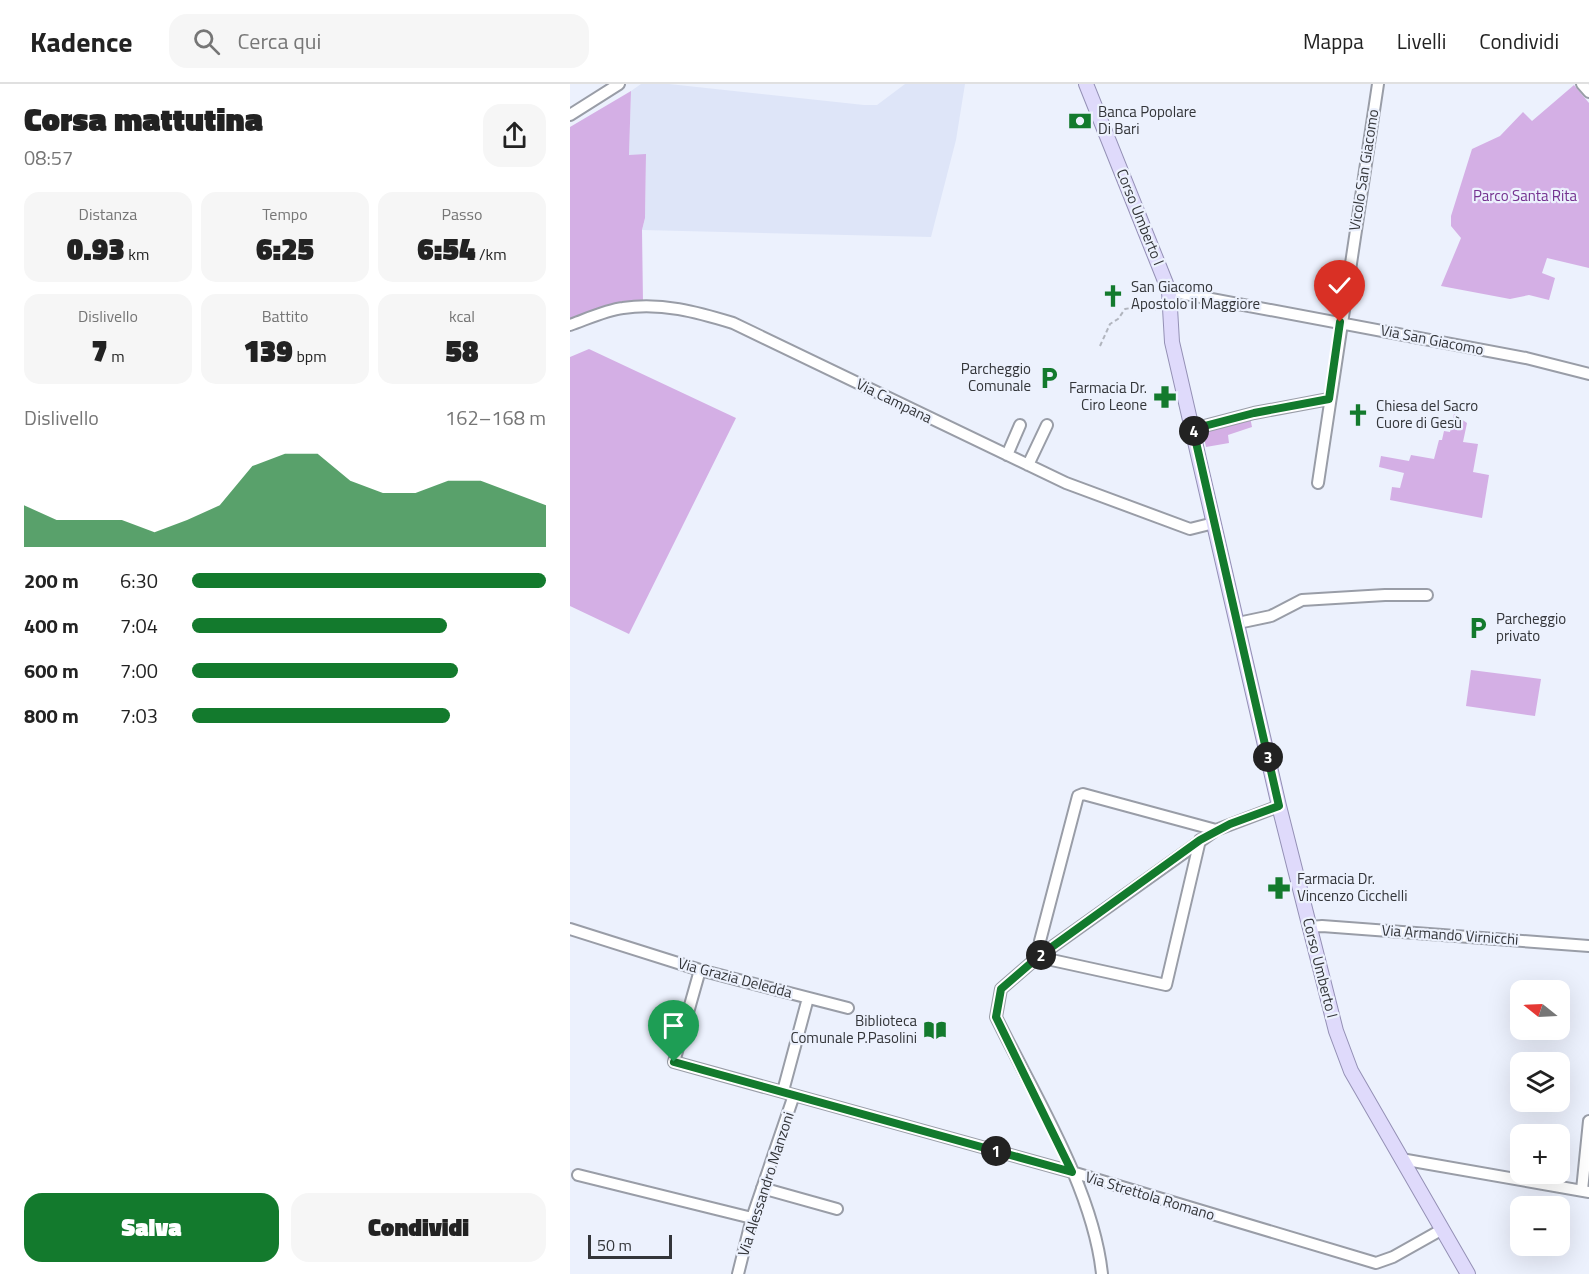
<!DOCTYPE html>
<html lang="it">
<meta charset="utf-8">
<style>
:root{--surface:#fff;--page:#f6f6f6;--text:#222;--muted:#767676;--line:#e0e0e0;--accent:#137a2d}
body{margin:0;font-family:"Titillium Web",sans-serif;background:var(--page);color:var(--text);height:100vh;display:flex;flex-direction:column;font-size:22px;white-space:nowrap}
*{box-sizing:border-box;margin:0}
p{font-size:20px;color:var(--muted)}
.icon{flex:none;width:33px;height:33px;fill:none;stroke:currentColor;stroke-width:2;stroke-linecap:round;stroke-linejoin:round}
.map{position:relative;flex:1;overflow:hidden}
.details{display:flex;flex-direction:column;background:var(--surface);width:570px}
.details>*{flex:none}
.needle{width:39px;rotate:288deg}
.fabs{position:absolute;left:940px;top:896px;display:grid;gap:12px}
.fabs a{display:grid;place-items:center;width:60px;height:60px;border-radius:12px;background:var(--surface);box-shadow:0 6px 24px #0002;font-size:30px}
.scale{position:absolute;left:18px;bottom:15px;width:84px;box-sizing:border-box;padding-left:6px;border:3px solid #333539;border-top:0;font-size:16px;line-height:21px;white-space:nowrap;color:#333539;-webkit-text-stroke:4px #ecf1fd;paint-order:stroke}
.pin{position:absolute;display:grid;place-items:center;width:51px;height:51px;color:#fff;margin:-62px -26px;border-radius:50% 50% 50% 0;rotate:-45deg;box-shadow:0 0 6px #0007}
.pin .icon{rotate:45deg}
.km{position:absolute;width:30px;height:30px;margin:-15px;border-radius:50%;background:#222;color:#fff;font-size:16px;line-height:30px;text-align:center}
.round{display:grid;place-items:center;flex:none;width:63px;height:63px;border-radius:18px;background:var(--page)}
.overview{display:flex;align-items:center;justify-content:space-between;height:102px;padding:0 24px}
h1{font-size:33px;font-weight:800;line-height:45px}
.metrics{display:grid;grid-template-columns:repeat(3,1fr);gap:9px;height:102px;padding:6px 24px}
.metrics div{display:grid;align-content:center;border-radius:15px;background:var(--page);text-align:center}
.metrics b{font-size:30px;font-weight:800}
.metrics small{font-size:16px;font-weight:400}
.metrics p{font-size:16px}
.chart{height:168px;padding:12px 24px}
.chart p{display:flex;justify-content:space-between}
.chart svg{width:100%;height:108px;margin-top:6px;fill:var(--accent);opacity:.7}
.cta{display:flex;gap:12px;margin-top:auto;padding:12px 24px}
.cta a{flex:1;height:69px;border-radius:18px;background:var(--accent);color:#fff;font-size:24px;font-weight:800;line-height:69px;text-align:center}
.cta a+a{background:var(--page);color:var(--text)}
ul{padding:0 24px;list-style:none;font-size:20px}
li{display:grid;grid-template-columns:96px 72px 1fr;align-items:center;height:45px}
li i{height:15px;border-radius:8px;background:var(--accent)}
header{display:flex;align-items:center;gap:36px;box-sizing:border-box;height:84px;padding:0 30px;background:var(--surface);border-bottom:2px solid var(--line)}
header strong{font-size:28px}
nav{display:flex;gap:33px;margin-inline-start:auto;font-size:21px}
.search{width:420px;height:54px;background:var(--page);display:flex;align-items:center;gap:15px;box-sizing:border-box;padding:0 21px;border-radius:18px;color:var(--muted);font-size:22px}
main{display:flex;flex:1;min-height:0}
.map>svg:first-child{display:block}
.built{fill:#dee5f8}
.green{fill:#d4afe5}
.lines{fill:none;stroke-linecap:round;stroke-linejoin:round}
.minor-casing{stroke:#999da7;stroke-width:14}
.major-casing{stroke:#9490b5;stroke-width:16}
.path{stroke:#b1b5be;stroke-width:2;stroke-dasharray:4.5 3;stroke-linecap:butt}
.minor{stroke:#fff;stroke-width:10}
.major{stroke:#dfdafb;stroke-width:14}
.route-casing{stroke:#fff;stroke-width:12}
.route{stroke:#137a2d;stroke-width:8}
.labels{text-anchor:middle;stroke-width:4.5;stroke-linejoin:round;paint-order:stroke}
.poi-label{font-size:15px;fill:#333539;stroke:#ecf1fd;text-anchor:start}
.street-label{font-size:15px;fill:#333539;stroke:#ecf1fd}
.park-label{font-size:15px;fill:#74318f;stroke:#ecf1fd}
</style>
<header>
<strong>Kadence</strong>
<div class="search"><svg class="icon" aria-label="search" viewBox="0 0 24 24"><circle cx="10" cy="10" r="6"/><path d="M15 15l6 6"/></svg>Cerca qui</div>
<nav><a>Mappa</a><a>Livelli</a><a>Condividi</a></nav>
</header>
<main>
<section class="details">
<div class="overview"><div><h1>Corsa mattutina</h1><p>08:57</p></div><a class="round"><svg class="icon" aria-label="share" viewBox="0 0 24 24"><path d="M12 15V3M7 8l5-5 5 5M5 13v7h14v-7"/></svg></a></div>
<div class="metrics">
<div><p>Distanza</p><b>0.93<small> km</small></b></div>
<div><p>Tempo</p><b>6:25</b></div>
<div><p>Passo</p><b>6:54<small> /km</small></b></div>
</div>
<div class="metrics">
<div><p>Dislivello</p><b>7<small> m</small></b></div>
<div><p>Battito</p><b>139<small> bpm</small></b></div>
<div><p>kcal</p><b>58</b></div>
</div>
<div class="chart"><p><span>Dislivello</span>162–168 m</p>
<svg viewBox="0 0 160 44" preserveAspectRatio="none"><path d="M0 44V27L10 33L20 33L30 33L40 38L50 33L60 27L70 11L80 6L90 6L100 17L110 22L120 22L130 17L140 17L150 22L160 27V44z"/></svg>
</div>
<ul>
<li><b>200 m</b>6:30<i style="width:100%"></i></li>
<li><b>400 m</b>7:04<i style="width:72%"></i></li>
<li><b>600 m</b>7:00<i style="width:75%"></i></li>
<li><b>800 m</b>7:03<i style="width:73%"></i></li>
</ul>
<div class="cta"><a>Salva</a><a>Condividi</a></div>
</section>
<div class="map">
<svg width="1019" height="1190" viewBox="0 0 1019 1190">
<rect width="100%" height="100%" fill="#ecf1fd"/>
<path class="built" d="M71,0H99L294,21H307L335,0H395L386,56L361,153L72,146L75,134L76,71H59L61,7Z"/>
<path class="green" d="M1004,1L1019,19V184L977,174L972,189L985,194L979,216L959,211L940,215L871,202L891,154L881,142V132L902,65L930,52L953,28L962,37Z
M61,7L59,71L76,70L75,134L72,146L73,219L43,221L0,235V43Z
M19,265L166,334L59,550L0,522V273Z
M884,330L897,339L893,358L908,360L903,388L919,391L912,434L820,416L822,403L830,404L834,389L809,383L811,372L839,377L841,371L864,375L869,356H872L874,347L880,348Z
M680,333L682,343L658,351L659,359L636,363L632,345Z
M901,586L971,595L965,632L896,622Z"/>
<g class="lines">
<g class="minor-casing">
<path id="minor" d="M1012,0L1019,8
M0,31L49,0
M599,207L956,274L1019,290
M0,241C17,235 36,226 53,224C91,218 127,228 163,239L496,399L620,445L644,439
M623,345L684,329L759,315
M437,371L450,341
M458,381L477,341
M748,399L808,0
M668,539L701,532L732,516L815,511H857
M740,843L752,842L1019,862
M0,845L130,886L278,924
M468,873L470,857L508,712L513,710L646,746
M468,873L596,901L630,756
M130,886L104,978L502,1088L806,1179L823,1173L871,1146
M213,1007L238,914
M831,1075L1019,1108
M8,1091L182,1134
M192,1104L267,1125
M1012,1106L1019,1037
M168,1190L182,1134L224,1011
M532,1190C523,1104 464,1011 426,933L431,905L468,873L646,746L709,722"/>
</g>
<g class="major-casing">
<path id="major" d="M516,0L599,207L602,258L709,722L766,947L781,987L898,1190"/>
</g>
<path class="path" d="M530,262L540,240L548,235L555,225L578,221L587,226"/>
<use href="#minor" class="minor"/>
<use href="#major" class="major"/>
</g>
<g class="lines">
<g class="route-casing">
<path id="route" d="M104,978L502,1088L426,933L431,905L468,873L630,756L660,740L709,722L623,345L684,329L759,315L770,238"/>
</g>
<use href="#route" class="route"/>
</g>
<defs>
<g id="bank-bare" transform="scale(1.8)"><path d="M-6-4H6V4H-6ZM0-2.3a2.3 2.3 0 1 0 0 4.6a2.3 2.3 0 1 0 0-4.6Z" fill="#137a2d" stroke="#ecf1fd" stroke-width="2.5" paint-order="stroke"/></g>
<g id="church-bare" transform="scale(1.8)"><path d="M-1.2-6h2.4v3.5h3.3v2.4h-3.3V6h-2.4V-.1h-3.3v-2.4h3.3Z" fill="#137a2d" stroke="#ecf1fd" stroke-width="2.5" paint-order="stroke"/></g>
<g id="parking-bare" transform="scale(1.8)"><path d="M-3.5-5.5H1a3.5 3.5 0 0 1 0 7H-1V5.5H-3.5ZM-1-3.4V-.6H.8a1.4 1.4 0 0 0 0-2.8Z" fill="#137a2d" stroke="#ecf1fd" stroke-width="2.5" paint-order="stroke"/></g>
<g id="pharmacy-bare" transform="scale(1.8)"><path d="M-2-6h4v4h4v4h-4v4h-4v-4h-4v-4h4Z" fill="#137a2d" stroke="#ecf1fd" stroke-width="2.5" paint-order="stroke"/></g>
<g id="library-bare" transform="scale(1.8)"><path d="M-6-4Q-3-5.5-.7-3.5V5Q-3 3-6 4ZM6-4Q3-5.5 .7-3.5V5Q3 3 6 4Z" fill="#137a2d" stroke="#ecf1fd" stroke-width="2.5" paint-order="stroke"/></g>
</defs>
<g fill-rule="evenodd">
<use href="#bank-bare" x="510" y="37"/>
<use href="#church-bare" x="543" y="212"/>
<use href="#parking-bare" x="479" y="294"/>
<use href="#pharmacy-bare" x="595" y="313"/>
<use href="#church-bare" x="788" y="331"/>
<use href="#parking-bare" x="908" y="544"/>
<use href="#pharmacy-bare" x="709" y="804"/>
<use href="#library-bare" x="365" y="946"/>
</g>
<g class="labels">
<g class="poi-label">
<text x="528" y="33">Banca Popolare<tspan x="528" dy="17">Di Bari</tspan></text>
<text x="561" y="208">San Giacomo<tspan x="561" dy="17">Apostolo il Maggiore</tspan></text>
<text x="461" y="290" text-anchor="end">Parcheggio<tspan x="461" dy="17">Comunale</tspan></text>
<text x="577" y="309" text-anchor="end">Farmacia Dr.<tspan x="577" dy="17">Ciro Leone</tspan></text>
<text x="806" y="327">Chiesa del Sacro<tspan x="806" dy="17">Cuore di Gesù</tspan></text>
<text x="926" y="540">Parcheggio<tspan x="926" dy="17">privato</tspan></text>
<text x="727" y="800">Farmacia Dr.<tspan x="727" dy="17">Vincenzo Cicchelli</tspan></text>
<text x="347" y="942" text-anchor="end">Biblioteca<tspan x="347" dy="17">Comunale P.Pasolini</tspan></text>
</g>
<g class="street-label">
<text transform="translate(794 86) rotate(-81)" y="5">Vicolo San Giacomo</text>
<text transform="translate(570 133) rotate(68)" y="5">Corso Umberto I</text>
<text transform="translate(862 256) rotate(11)" y="5">Via San Giacomo</text>
<text transform="translate(324 317) rotate(26)" y="5">Via Campana</text>
<text transform="translate(880 851) rotate(4)" y="5">Via Armando Virnicchi</text>
<text transform="translate(750 884) rotate(76)" y="5">Corso Umberto I</text>
<text transform="translate(165 894) rotate(15)" y="5">Via Grazia Deledda</text>
<text transform="translate(196 1100) rotate(-72)" y="5">Via Alessandro Manzoni</text>
<text transform="translate(580 1112) rotate(17)" y="5">Via Strettola Romano</text>
</g>
<g class="park-label">
<text x="955" y="117">Parco Santa Rita</text>
</g>
</g>
</svg>
<div class="fabs">
<a><svg class="needle" viewBox="-14 -14 28 28"><path d="M0-13l5 13h-10z" fill="#e53935"/><path d="M0 13l5-13h-10z" fill="#767676"/></svg></a>
<a><svg class="icon" aria-label="layers" viewBox="0 0 24 24"><path d="M12 4l9 5-9 5-9-5zM3 14l9 5 9-5"/></svg></a>
<a>+</a>
<a>−</a>
</div>
<div class="scale">50 m</div>
<div class="pin" style="left:104px;top:978px;background:#1e9e55"><svg class="icon" aria-label="arrive" viewBox="0 0 24 24"><path d="M6 21V4h12l-3 4 3 4H6"/></svg></div>
<div class="pin" style="left:770px;top:238px;background:#d93025"><svg class="icon" aria-label="check" viewBox="0 0 24 24"><path d="M5 12l5 5 9-10"/></svg></div>
<b class="km" style="left:426px;top:1067px">1</b>
<b class="km" style="left:471px;top:871px">2</b>
<b class="km" style="left:698px;top:673px">3</b>
<b class="km" style="left:624px;top:347px">4</b>
</div>
</main>
